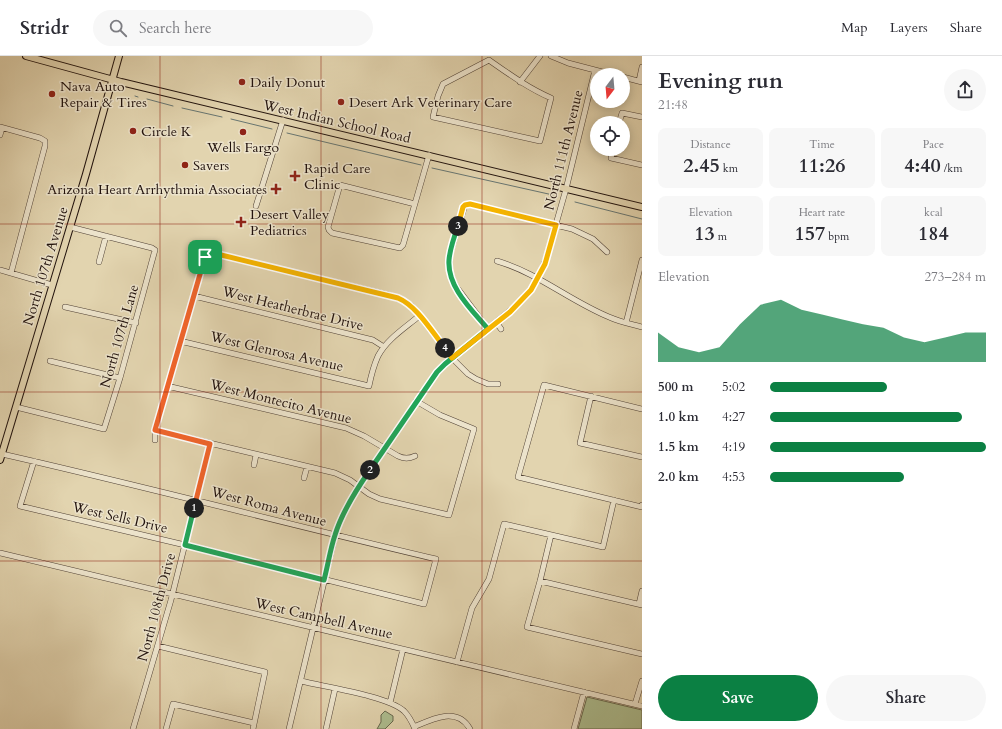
<!DOCTYPE html>
<meta charset="utf-8">
<style>
:root{--surface:#fff;--page:#f7f7f7;--text:#2b2b33;--muted:#7c7c81;--line:#e1e1e2;--accent:#0b8043}
body{margin:0;font-family:Cardo,serif;background:var(--page);color:var(--text);height:100vh;display:flex;flex-direction:column;font-size:15px;white-space:nowrap}
*{box-sizing:border-box;margin:0}
p{font-size:13px;color:var(--muted)}
.icon{flex:none;width:22px;height:22px;fill:none;stroke:currentColor;stroke-width:2;stroke-linecap:round;stroke-linejoin:round}
.map{position:relative;flex:1;overflow:hidden}
.side{display:flex;flex-direction:column;background:var(--surface);width:360px}
.side>*{flex:none}
.needle{width:26px;rotate:196deg}
.tools{position:absolute;left:590px;top:12px;display:grid;gap:8px}
.tools a{display:grid;place-items:center;width:40px;height:40px;border-radius:50%;background:var(--surface);box-shadow:0 2px 10px #0003;font-size:20px}
.pin{position:absolute;display:grid;place-items:center;width:34px;height:34px;color:#fff;margin:-17px;border-radius:8px;box-shadow:0 2px 6px #0006}
.km{position:absolute;width:20px;height:20px;margin:-10px;border-radius:50%;background:#222;color:#fff;font-size:11px;line-height:20px;text-align:center}
.round{display:grid;place-items:center;flex:none;width:42px;height:42px;border-radius:21px;background:var(--page)}
.head{display:flex;align-items:center;justify-content:space-between;height:68px;padding:0 16px}
h1{font-size:22px;font-weight:800;line-height:30px}
.figures{display:grid;grid-template-columns:repeat(3,1fr);gap:6px;height:68px;padding:4px 16px}
.figures div{display:grid;align-content:center;border-radius:8px;background:var(--page);text-align:center}
.figures b{font-size:20px;font-weight:800}
.figures small{font-size:11px;font-weight:400}
.figures p{font-size:11px}
.chart{height:112px;padding:8px 16px}
.chart p{display:flex;justify-content:space-between}
.chart svg{width:100%;height:72px;margin-top:4px;fill:var(--accent);opacity:.7}
.action{display:flex;gap:8px;margin-top:auto;padding:8px 16px}
.action a{flex:1;height:46px;border-radius:24px;background:var(--accent);color:#fff;font-size:16px;font-weight:800;line-height:46px;text-align:center}
.action a+a{background:var(--page);color:var(--text)}
ul{padding:0 16px;list-style:none;font-size:13px}
li{display:grid;grid-template-columns:64px 48px 1fr;align-items:center;height:30px}
li i{height:10px;border-radius:5px;background:var(--accent)}
header{display:flex;align-items:center;gap:24px;box-sizing:border-box;height:56px;padding:0 20px;background:var(--surface);border-bottom:1px solid var(--line)}
header strong{font-size:19px}
nav{display:flex;gap:22px;margin-inline-start:auto;font-size:14px}
.search{width:280px;height:36px;background:var(--page);display:flex;align-items:center;gap:10px;box-sizing:border-box;padding:0 14px;border-radius:22px;color:var(--muted);font-size:15px}
main{display:flex;flex:1;min-height:0}
.map>svg:first-child{display:block}
.green{fill:#adbe90;stroke:#67684e}
.lines{fill:none;stroke-linecap:round;stroke-linejoin:round}
.stream{stroke:#677571;stroke-width:1}
.minor-casing{stroke:#514236;stroke-width:6}
.major-casing{stroke:#21120d;stroke-width:8}
.minor{stroke:#ece3cb;stroke-width:5}
.major{stroke:#e2d4af;stroke-width:6}
.split-1-casing{stroke:#fff;stroke-width:8}
.split-2-casing{stroke:#fff;stroke-width:8}
.split-3-casing{stroke:#fff;stroke-width:8}
.split-4-casing{stroke:#fff;stroke-width:8}
.split-5-casing{stroke:#fff;stroke-width:8}
.split-1{stroke:#f0652b;stroke-width:5}
.split-2{stroke:#22a559;stroke-width:5}
.split-3{stroke:#22a559;stroke-width:5}
.split-4{stroke:#f5b400;stroke-width:5}
.split-5{stroke:#f5b400;stroke-width:5}
.grid{fill:none;stroke:#8f2418;stroke-width:1;stroke-opacity:0.55}
.poi-dot{fill:#8f2418;stroke:#ece3cb;stroke-width:1.5}
.labels{text-anchor:middle;stroke-width:3;stroke-linejoin:round;paint-order:stroke}
.poi-label{font-size:14px;fill:#21120d;stroke:#ece3cb;text-anchor:start}
.street-label{font-size:14px;fill:#21120d;stroke:#ece3cb}
</style>
<header>
<strong>Stridr</strong>
<div class="search"><svg class="icon" aria-label="search" viewBox="0 0 24 24"><circle cx="10" cy="10" r="6"/><path d="M15 15l6 6"/></svg>Search here</div>
<nav><a>Map</a><a>Layers</a><a>Share</a></nav>
</header>
<main>
<div class="map">
<svg width="642" height="673" viewBox="0 0 642 673">
<rect width="100%" height="100%" fill="#e2d4af"/>
<filter id="stains"><feTurbulence type="fractalNoise" baseFrequency=".005" numOctaves="4"/><feColorMatrix values="0 0 0 0 .2 0 0 0 0 .09 0 0 0 0 .02 0 0 0 .5 -.17"/></filter>
<radialGradient id="worn" r=".72"><stop offset=".6" stop-color="#630" stop-opacity="0"/><stop offset="1" stop-color="#630" stop-opacity=".3"/></radialGradient>
<path class="green" d="M587,641L642,654V673H578Z
M385,655L393,660V665L385,673H377L381,666V659Z"/>
<g class="lines">
<path class="stream" d="M135,40L138,41
M147,43L173,50
M182,52L222,61
M231,63L272,73
M287,77L421,109
M432,112L553,139
M575,146L642,163"/>
<g class="minor-casing">
<path id="minor" d="M551,0L568,7L614,19
M489,4C509,18 528,32 551,42L540,85L433,61L438,40L443,28Z
M623,21L642,26
M639,25L642,11
M520,26L540,0
M619,67L622,57L642,61
M0,71L40,82L45,85V90L11,217
M0,79L2,72
M613,93L611,102L642,109
M415,148L340,129L328,171L329,174L332,177L400,192L403,189L429,99
M256,150L283,64
M497,205C538,217 570,245 609,261C620,266 631,268 642,271
M99,206L106,180
M0,214L52,229
M194,240L373,284L384,291
M65,251L136,267
M496,266L501,273
M626,267L642,204
M488,273L455,229L449,214L450,197L465,149L470,148L572,173L593,183L607,196
M180,285L369,330C371,320 374,309 378,300C387,283 405,272 419,260
M50,305L120,322
M167,330L346,372L364,380L398,400C404,403 409,403 415,400
M591,340L580,387L642,401
M16,351L104,373L120,322L155,194L152,192L70,171
M642,353L544,329L518,421L642,451V449
M155,374L335,417L350,424L369,438L380,443L449,459L474,373L440,359L416,345
M155,384V374L205,201L208,197H213L389,239L404,245L412,250L452,302L468,318L476,323L488,328H498
M2,398C147,431 291,469 436,503L424,548L185,489L20,450L34,405
M254,409L256,399
M304,422L307,411
M551,479L540,525L527,571L642,598
M0,497L642,650
M540,525L642,549
M639,548L642,535
M158,590L265,616L253,673
M457,606L472,552L489,523L504,468L603,491L614,444
M301,625C325,631 388,640 404,655C409,660 412,666 415,673
M390,647L403,593
M635,648L642,625
M414,671C432,663 457,650 470,673
M133,673L171,544L210,388
M166,673L173,648L254,667
M289,673L335,480L341,463L356,434L437,316L445,307L517,249L531,234L538,222L546,203L566,133L595,14
M326,673L335,633
M574,673L584,636"/>
</g>
<g class="major-casing">
<path id="major" d="M26,0L121,26L642,151
M0,404L86,118L119,0"/>
</g>
<use href="#minor" class="minor"/>
<use href="#major" class="major"/>
</g>
<g class="lines">
<g class="split-1-casing">
<path id="split-1" d="M194,452L210,388L155,374L205,201"/>
</g>
<g class="split-2-casing">
<path id="split-2" d="M194,452L185,489L324,524C328,509 330,494 335,479C342,456 356,434 370,414"/>
</g>
<g class="split-3-casing">
<path id="split-3" d="M370,414L437,316L445,308L488,273C472,254 447,231 449,204C450,192 454,181 458,170"/>
</g>
<g class="split-4-casing">
<path id="split-4" d="M445,292L452,302L510,256L531,234L545,208L556,169L470,148L465,149L463,151L458,170"/>
</g>
<g class="split-5-casing">
<path id="split-5" d="M205,201L208,197H213L398,242C417,250 432,276 445,292"/>
</g>
<use href="#split-1" class="split-1"/>
<use href="#split-2" class="split-2"/>
<use href="#split-3" class="split-3"/>
<use href="#split-4" class="split-4"/>
<use href="#split-5" class="split-5"/>
</g>
<path class="grid" d="M160,0V673M321,0V673M482,0V673M0,168H642M0,336H642M0,505H642"/>
<g class="poi-dot">
<circle cx="242" cy="26" r="4"/>
<circle cx="52" cy="38" r="4"/>
<circle cx="341" cy="46" r="4"/>
<circle cx="133" cy="75" r="4"/>
<circle cx="243" cy="76" r="4"/>
<circle cx="185" cy="109" r="4"/>
<path d="M293 114h4v4h4v4h-4v4h-4v-4h-4v-4h4z"/>
<path d="M274 127h4v4h4v4h-4v4h-4v-4h-4v-4h4z"/>
<path d="M239 160h4v4h4v4h-4v4h-4v-4h-4v-4h4z"/>
</g>
<g class="labels">
<g class="poi-label">
<text x="250" y="31">Daily Donut</text>
<text x="60" y="35">Nava Auto<tspan x="60" dy="16">Repair &amp; Tires</tspan></text>
<text x="349" y="51">Desert Ark Veterinary Care</text>
<text x="141" y="80">Circle K</text>
<text x="243" y="96" text-anchor="middle">Wells Fargo</text>
<text x="193" y="114">Savers</text>
<text x="304" y="117">Rapid Care<tspan x="304" dy="16">Clinic</tspan></text>
<text x="267" y="138" text-anchor="end">Arizona Heart Arrhythmia Associates</text>
<text x="250" y="163">Desert Valley<tspan x="250" dy="16">Pediatrics</tspan></text>
</g>
<g class="street-label">
<text transform="translate(337 65) rotate(13)" y="5">West Indian School Road</text>
<text transform="translate(563 94) rotate(-76)" y="5">North 111th Avenue</text>
<text transform="translate(45 210) rotate(-73)" y="5">North 107th Avenue</text>
<text transform="translate(293 252) rotate(14)" y="5">West Heatherbrae Drive</text>
<text transform="translate(119 280) rotate(-74)" y="5">North 107th Lane</text>
<text transform="translate(277 295) rotate(13)" y="5">West Glenrosa Avenue</text>
<text transform="translate(281 345) rotate(14)" y="5">West Montecito Avenue</text>
<text transform="translate(269 450) rotate(15)" y="5">West Roma Avenue</text>
<text transform="translate(120 461) rotate(13)" y="5">West Sells Drive</text>
<text transform="translate(156 551) rotate(-75)" y="5">North 108th Drive</text>
<text transform="translate(324 562) rotate(13)" y="5">West Campbell Avenue</text>
</g>
</g>
<rect width="100%" height="100%" filter="url(#stains)"/>
<rect width="100%" height="100%" fill="url(#worn)"/>
</svg>
<div class="tools">
<a><svg class="needle" viewBox="-14 -14 28 28"><path d="M0-13l5 13h-10z" fill="#e53935"/><path d="M0 13l5-13h-10z" fill="#7c7c81"/></svg></a>
<a><svg class="icon" aria-label="locate" viewBox="0 0 24 24"><circle cx="12" cy="12" r="6"/><path d="M12 2v4M12 18v4M2 12h4M18 12h4"/></svg></a>
</div>
<div class="pin" style="left:205px;top:201px;background:#1e9e55"><svg class="icon" aria-label="arrive" viewBox="0 0 24 24"><path d="M6 21V4h12l-3 4 3 4H6"/></svg></div>
<b class="km" style="left:194px;top:452px">1</b>
<b class="km" style="left:370px;top:414px">2</b>
<b class="km" style="left:458px;top:170px">3</b>
<b class="km" style="left:445px;top:292px">4</b>
</div>
<section class="side">
<div class="head"><div><h1>Evening run</h1><p>21:48</p></div><a class="round"><svg class="icon" aria-label="share" viewBox="0 0 24 24"><path d="M12 15V3M7 8l5-5 5 5M5 13v7h14v-7"/></svg></a></div>
<div class="figures">
<div><p>Distance</p><b>2.45<small> km</small></b></div>
<div><p>Time</p><b>11:26</b></div>
<div><p>Pace</p><b>4:40<small> /km</small></b></div>
</div>
<div class="figures">
<div><p>Elevation</p><b>13<small> m</small></b></div>
<div><p>Heart rate</p><b>157<small> bpm</small></b></div>
<div><p>kcal</p><b>184</b></div>
</div>
<div class="chart"><p><span>Elevation</span>273–284 m</p>
<svg viewBox="0 0 160 44" preserveAspectRatio="none"><path d="M0 44V26L10 35L20 38L30 35L40 21L50 9L60 6L70 12L80 15L90 18L100 21L110 23L120 29L130 32L140 29L150 26L160 26V44z"/></svg>
</div>
<ul>
<li><b>500 m</b>5:02<i style="width:54%"></i></li>
<li><b>1.0 km</b>4:27<i style="width:89%"></i></li>
<li><b>1.5 km</b>4:19<i style="width:100%"></i></li>
<li><b>2.0 km</b>4:53<i style="width:62%"></i></li>
</ul>
<div class="action"><a>Save</a><a>Share</a></div>
</section>
</main>
